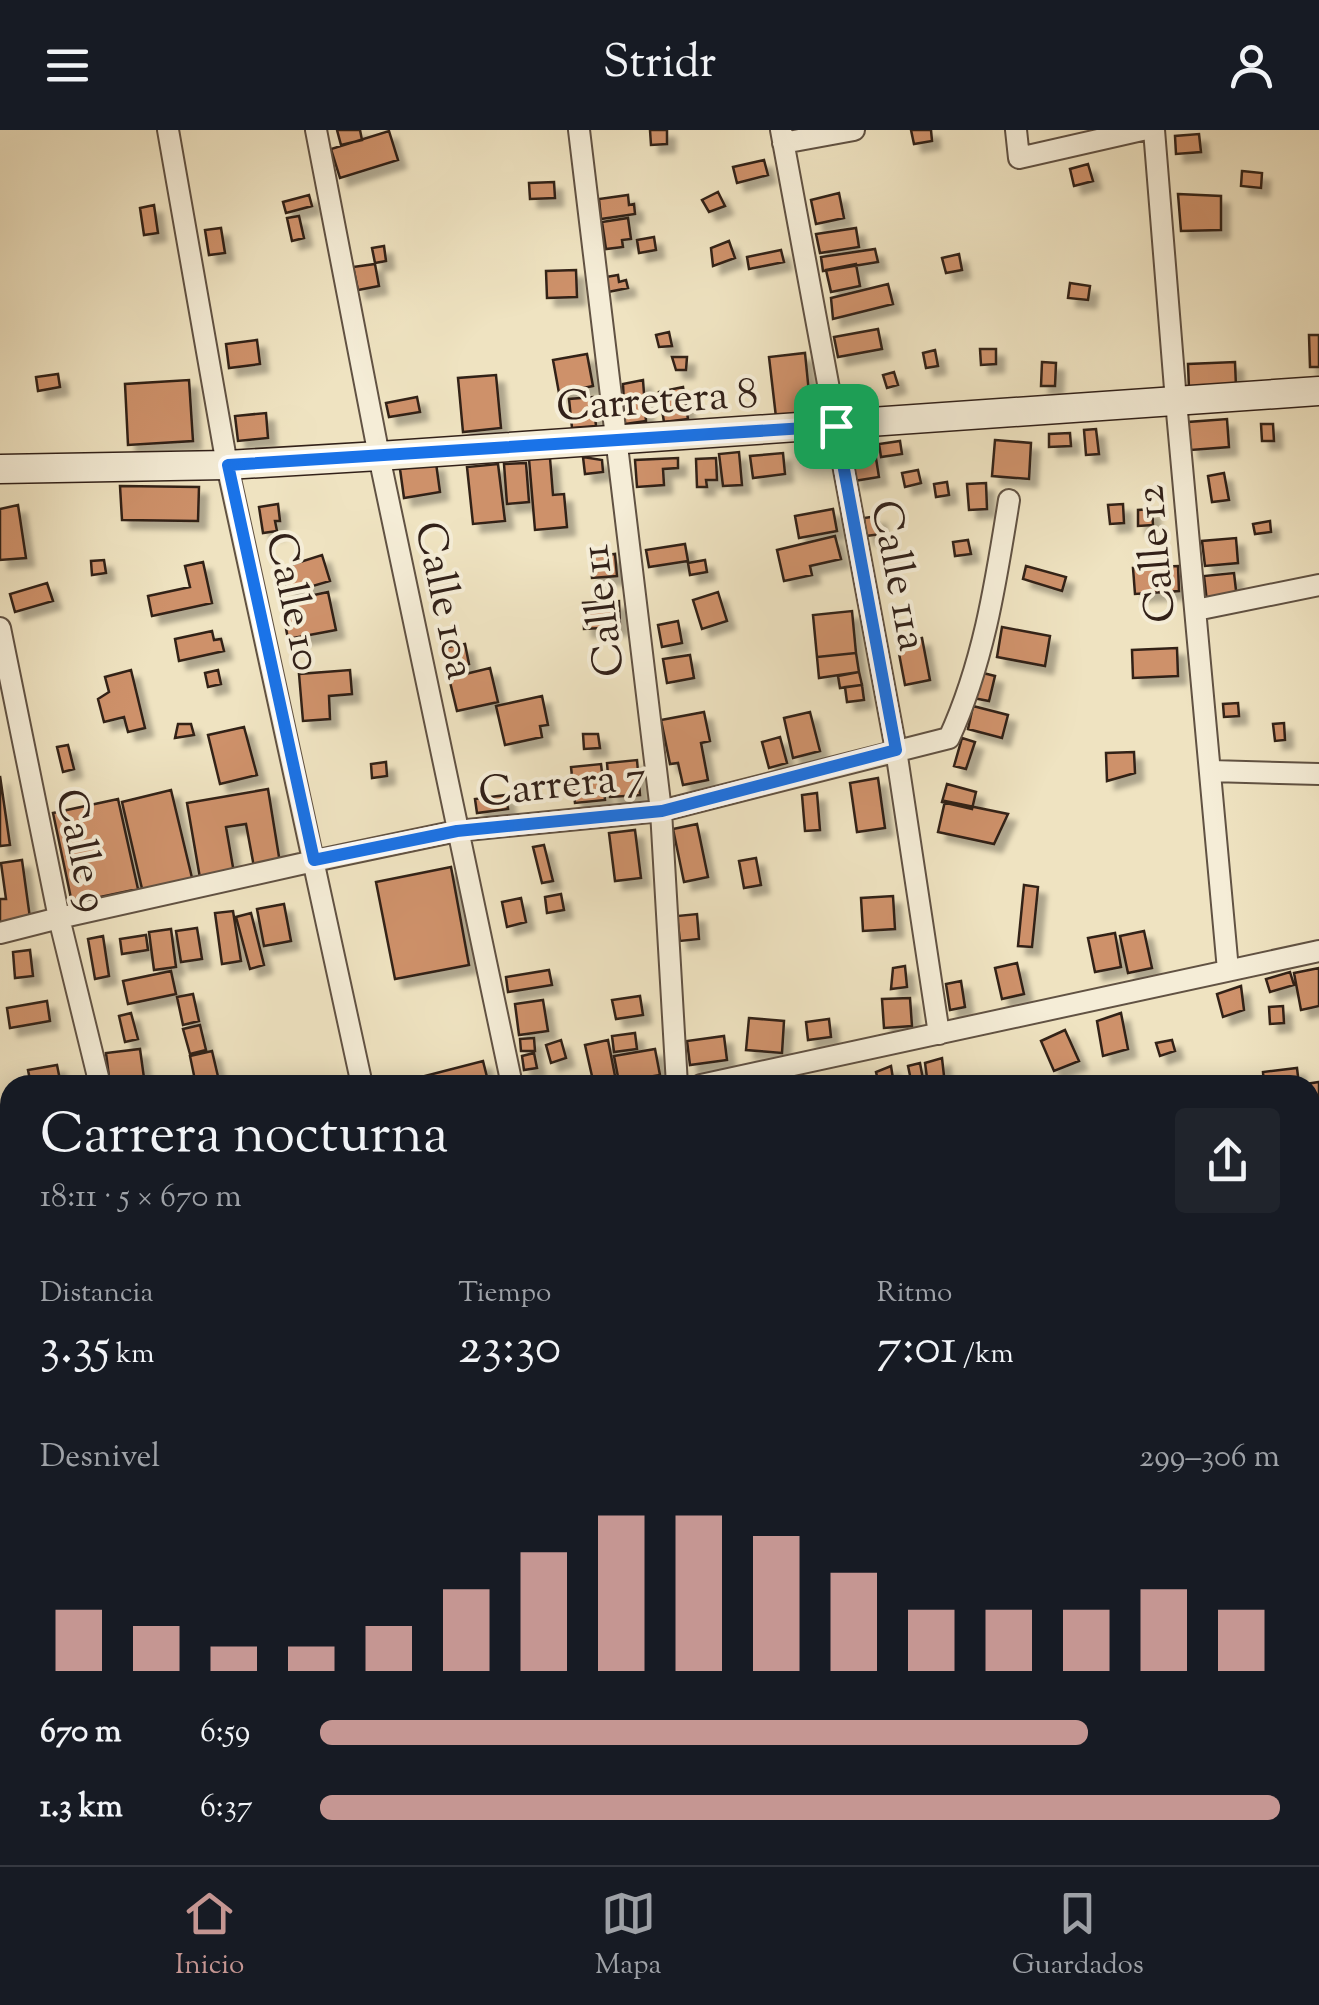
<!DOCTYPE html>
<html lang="es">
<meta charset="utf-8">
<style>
:root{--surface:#171b24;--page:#20242c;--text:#f1f3f6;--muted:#9ea1a6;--line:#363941;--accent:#c59692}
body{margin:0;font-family:"Sorts Mill Goudy",serif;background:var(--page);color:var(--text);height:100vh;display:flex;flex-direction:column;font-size:38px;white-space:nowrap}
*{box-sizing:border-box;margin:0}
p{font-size:32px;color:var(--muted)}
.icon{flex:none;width:55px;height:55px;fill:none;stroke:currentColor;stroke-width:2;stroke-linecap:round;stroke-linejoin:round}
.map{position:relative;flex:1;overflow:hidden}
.sheet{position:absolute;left:0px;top:945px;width:1320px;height:790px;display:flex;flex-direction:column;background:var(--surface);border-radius:30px 30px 0 0;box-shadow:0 5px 25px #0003}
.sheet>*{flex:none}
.pin{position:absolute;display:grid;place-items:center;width:85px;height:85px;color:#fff;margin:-42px;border-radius:20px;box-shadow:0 5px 15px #0006}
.round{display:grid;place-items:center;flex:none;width:105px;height:105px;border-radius:10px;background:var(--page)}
.summary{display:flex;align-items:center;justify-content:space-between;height:170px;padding:0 40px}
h1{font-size:55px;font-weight:600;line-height:75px}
.figures{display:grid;grid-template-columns:repeat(3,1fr);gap:15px;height:170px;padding:10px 40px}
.figures div{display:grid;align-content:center}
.figures b{font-size:50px;font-weight:600}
.figures small{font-size:28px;font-weight:400}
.figures p{font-size:28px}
.chart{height:280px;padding:20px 40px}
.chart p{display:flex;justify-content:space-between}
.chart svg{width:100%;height:180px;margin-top:10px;stroke:var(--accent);stroke-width:6}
ul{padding:0 40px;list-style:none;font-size:32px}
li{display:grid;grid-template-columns:160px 120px 1fr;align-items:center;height:75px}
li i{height:25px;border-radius:12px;background:var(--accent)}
header{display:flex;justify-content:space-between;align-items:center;height:130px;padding:0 40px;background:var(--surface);font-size:45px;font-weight:600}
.tabs{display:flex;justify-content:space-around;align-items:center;height:140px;border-top:2px solid var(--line);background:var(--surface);font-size:28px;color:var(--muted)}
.tabs a{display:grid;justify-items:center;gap:5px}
.tabs .on{color:var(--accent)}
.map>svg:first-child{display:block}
.building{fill:#ce916b;stroke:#322119;stroke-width:2.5;filter:url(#shadow)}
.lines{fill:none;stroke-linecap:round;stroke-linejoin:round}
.street-casing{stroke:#615243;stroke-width:24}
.secondary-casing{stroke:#322119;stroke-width:31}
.street{stroke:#f5edd7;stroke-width:20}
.secondary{stroke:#f5edd7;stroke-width:28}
.route-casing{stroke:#fff;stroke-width:20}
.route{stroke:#1a73e8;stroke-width:12}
.labels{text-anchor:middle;stroke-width:8;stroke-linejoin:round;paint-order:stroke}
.street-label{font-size:42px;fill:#322119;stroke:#f5edd7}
</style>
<header><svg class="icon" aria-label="menu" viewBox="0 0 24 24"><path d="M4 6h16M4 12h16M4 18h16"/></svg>Stridr<svg class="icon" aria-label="person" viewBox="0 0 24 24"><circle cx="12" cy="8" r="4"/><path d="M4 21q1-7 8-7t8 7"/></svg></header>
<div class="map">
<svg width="1319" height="1735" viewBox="0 0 1319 1735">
<defs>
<filter id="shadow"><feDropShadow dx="8" dy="8" stdDeviation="2.5" flood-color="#0004"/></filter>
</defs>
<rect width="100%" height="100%" fill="#efe3c1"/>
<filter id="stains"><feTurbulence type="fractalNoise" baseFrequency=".002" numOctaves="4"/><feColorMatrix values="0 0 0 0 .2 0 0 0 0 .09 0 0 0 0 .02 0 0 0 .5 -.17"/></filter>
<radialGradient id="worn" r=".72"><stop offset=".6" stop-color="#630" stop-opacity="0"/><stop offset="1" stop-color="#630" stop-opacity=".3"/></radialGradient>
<path class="building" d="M337,0H360L362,10L341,15Z
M650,0H667V14L651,15Z
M911,0H931L932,11L914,14Z
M389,1L398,30L340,48L331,19Z
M1199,4L1201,22L1176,24L1175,6Z
M764,30L768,45L737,53L733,37Z
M1088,34L1093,51L1074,56L1070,39Z
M1242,41L1262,43L1261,58L1241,56Z
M554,52L555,68L530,69L529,53Z
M718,62L725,76L709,82L702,70Z
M839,63L844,88L816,94L811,70Z
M1178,64L1221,66V100L1181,101Z
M309,65L312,76L286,83L283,72Z
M628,65L629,75L634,74L635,84L601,89L599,69Z
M154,75L158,103L144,105L140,78Z
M299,86L304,108L292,111L287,88Z
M628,88L631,109L622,110L623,117L606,119L602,92Z
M221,98L225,123L209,125L205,100Z
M856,98L859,117L820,123L816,104Z
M654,107L656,120L639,123L637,110Z
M729,111L735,128L713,136L711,118Z
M384,116L386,131L375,133L372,118Z
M875,119L878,132L823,141L821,127Z
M781,120L784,132L749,139L747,127Z
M959,124L962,140L946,143L942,128Z
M375,134L379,156L358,160L353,137Z
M856,134L860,156L831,162L826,140Z
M576,140L577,167L547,168L546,141Z
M618,145L619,152L626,150L628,158L608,162L606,147Z
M1070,153L1090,156L1088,170L1068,168Z
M888,154L893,174L833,189L831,168Z
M878,199L882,219L838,227L834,207Z
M669,202L672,216L659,217L656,205Z
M1309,205H1319V237H1310Z
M257,210L260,234L229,238L226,214Z
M980,219H996V234L981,235Z
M935,220L938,236L926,238L923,223Z
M805,223L811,283L776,287L769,227Z
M587,224L593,256L559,263L553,230Z
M672,227H687L686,240H676Z
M1042,232L1056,233L1055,256H1041Z
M1235,232L1236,257L1189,259L1188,234Z
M894,242L898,255L887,258L883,245Z
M58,244L60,257L38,261L36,247Z
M496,245L501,298L463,302L458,248Z
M189,250L193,311L128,315L125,254Z
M643,250L646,291L625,294L623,254Z
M683,257L688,289L664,292L659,262Z
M417,267L420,282L389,287L386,273Z
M593,267L596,296L572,298L569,269Z
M266,283L268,308L238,311L235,286Z
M1227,289L1229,317L1191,320L1188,292Z
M1261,294H1273L1274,311H1262Z
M1096,299L1099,324L1086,325L1084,300Z
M1070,303L1071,316L1049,317V304Z
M995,310L1031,313L1029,349L992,346Z
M900,311L902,324L881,327L879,314Z
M874,316L879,347L854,351L849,320Z
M739,322L742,355L723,356L719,324Z
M783,323L785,344L753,348L750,326Z
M583,327L602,330L603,342L585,344Z
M550,328L553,365L564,364L567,397L535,400L529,329Z
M678,328V338L663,339L664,355L637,357L635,330Z
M716,328L717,350H706L707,357H697L696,329Z
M436,333L440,362L404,368L400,339Z
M526,333L529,372L507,374L504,334Z
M498,334L505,391L473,394L467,337Z
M918,340L921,353L905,357L902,343Z
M1224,343L1229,370L1212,372L1208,346Z
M947,352L949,365L936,367L934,354Z
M986,353L987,379L969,380L967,354Z
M120,356L199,357L198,391L122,390Z
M278,374L280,391H275L277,401L263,403L259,377Z
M1123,374L1124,393L1110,394L1108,375Z
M18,375L26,428L0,430V379Z
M833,379L837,401L799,408L795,386Z
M1152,379L1153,395L1138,396V380Z
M878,386L881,404L866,406L864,388Z
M1270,391L1271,402L1255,404L1253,394Z
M835,406L841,429L810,436L812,445L784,451L777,420Z
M1236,408L1238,433L1205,436L1202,411Z
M968,410L971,424L955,426L953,412Z
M685,414L688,431L649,437L646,420Z
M615,424L617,446L592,448L590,427Z
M322,425L330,451L289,463L281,438Z
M104,430L106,443L92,445L91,431Z
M705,430L707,442L690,445L688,433Z
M203,432L212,473L152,486L148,466L190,457L185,436Z
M1026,436L1066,447L1062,461L1023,449Z
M1178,436L1179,461L1135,464L1133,438Z
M1234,443L1237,469L1207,472L1204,446Z
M47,453L53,471L15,482L10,464Z
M328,462L336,500L288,509L281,472Z
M718,462L727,491L702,499L693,470Z
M619,471L620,497L584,499L583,473Z
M852,481L856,523L817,527L813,485Z
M678,491L682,513L662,517L658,495Z
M1002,497L1050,506L1045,536L997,527Z
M212,501L214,510L221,509L224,521L179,531L175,509Z
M922,508L930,550L905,555L897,513Z
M465,514L469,534L447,539L443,518Z
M1177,518L1178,546L1133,548L1132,520Z
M856,523L859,542L819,548L817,527Z
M690,525L694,548L667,553L663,529Z
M490,538L498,572L457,581L449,548Z
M131,540L145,598L128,602L124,587L104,592L98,569L109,562L105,547Z
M218,540L221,554L208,557L205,543Z
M350,540L352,564L329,566L330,589L303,591L299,544Z
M859,542L862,555L840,558L838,546Z
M979,542L995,546L989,571L973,568Z
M862,555L864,570L847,572L845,557Z
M542,566L548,595L540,596L542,607L505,615L496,576Z
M1238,573L1239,586L1224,587L1223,574Z
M973,576L1008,585L1002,608L968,599Z
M704,582L710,611L701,613L708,650L683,655L678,633L670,634L661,590Z
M810,582L820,621L793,628L784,588Z
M1284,593L1285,610L1275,611L1273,594Z
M178,594H191L194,605L175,608Z
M244,597L257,645L220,654L208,605Z
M583,604H598L600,618L584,619Z
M780,607L787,633L769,638L762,612Z
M962,608L975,612L966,639L954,636Z
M68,615L74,639L63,642L57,617Z
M1134,622L1135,643L1107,651L1106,623Z
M637,630L640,665L610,667L607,633Z
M386,632L387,646L372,648L371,634Z
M601,634L605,670L575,673L571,637Z
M0,646L10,715L0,716Z
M878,648L885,698L857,702L850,653Z
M947,654L976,662L972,679L942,672Z
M268,659L280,733L254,737L246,694L226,697L234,743L200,748L187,673Z
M171,660L193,752L143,763L122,672Z
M817,663L820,700L805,701L802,665Z
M506,665L508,679L477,683L475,669Z
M118,669L138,759L72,773L53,683Z
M945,671L1008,684L994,714L938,702Z
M697,694L708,747L684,752L673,699Z
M635,700L641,748L615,751L609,703Z
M544,715L553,751L542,753L533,717Z
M756,728L761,755L744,758L739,731Z
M22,730L30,788L0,793V769H6L1,733Z
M451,737L469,835L395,849L376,752Z
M1024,755L1038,757L1032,817L1018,816Z
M561,764L564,780L547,783L545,767Z
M893,766L895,799L863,801L861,768Z
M521,768L526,792L507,797L502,772Z
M284,774L291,811L264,816L257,779Z
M233,781L241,831L222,834L215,783Z
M251,783L264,835L250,839L236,787Z
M697,784L699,809L680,811L677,786Z
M197,798L202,829L181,832L176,801Z
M171,799L176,837L154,840L149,802Z
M1144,801L1152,838L1128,843L1120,806Z
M1115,803L1121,837L1095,842L1088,808Z
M146,805L148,820L122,824L120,809Z
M103,806L109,846L95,849L88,809Z
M30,820L33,846L15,848L13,822Z
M1017,833L1024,864L1002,869L995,838Z
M905,836L907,857L891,859L893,838Z
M1319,838V876L1301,880L1294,843Z
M549,840L552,855L508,862L506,847Z
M171,841L176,864L128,874L123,851Z
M1290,842L1294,855L1270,862L1266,849Z
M961,851L965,877L950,880L946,854Z
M1241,856L1244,880L1223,887L1217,864Z
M193,864L199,891L183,895L177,867Z
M640,866L643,885L616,889L612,870Z
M910,868L912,896L884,898L882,869Z
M543,870L548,901L519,905L515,874Z
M47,871L50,891L10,898L7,878Z
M1283,876L1284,893L1270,894L1269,877Z
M131,883L138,909L125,912L119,886Z
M1121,883L1128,919L1103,926L1097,891Z
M749,888L784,891L782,923L746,920Z
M829,889L831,907L808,910L806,892Z
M200,895L206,920L190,924L183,899Z
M1065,900L1079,931L1054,941L1041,911Z
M635,903L637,919L614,922L612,906Z
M724,906L727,930L690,935L687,911Z
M534,908L535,921H521L520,909Z
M561,910L566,928L551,933L546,915Z
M608,910L616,951L594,955L585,915Z
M1172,910L1175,921L1160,926L1156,913Z
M140,919L145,955H110L106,923Z
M655,919L660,945L619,952L614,926Z
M212,921L220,955H196L190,926Z
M534,923L537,938L524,940L522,926Z
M942,928L945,955H928L925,933Z
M483,931L489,955H390Z
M920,933L924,955H912L908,936Z
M57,935L61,955H31L28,940Z
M891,936L894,955H879L876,942Z
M1297,938L1299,955L1319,952V1061L1310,1062V955H1264L1263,942Z
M1319,1283V1318L1310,1319V1284Z
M10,1355V1413H9L0,1370V1357Z
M1319,1503V1573L1310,1575V1506Z
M163,1725L165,1735H138L136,1726Z
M166,1725H237L239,1735H168Z
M272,1725H362L363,1730L342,1735H275Z
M394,1725H410L413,1735H395Z
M497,1725H533L535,1735H499Z
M660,1725H693L695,1734L663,1735Z
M892,1725H908L910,1735H894Z
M913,1725H935L937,1735H915Z"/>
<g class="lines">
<g class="street-casing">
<path id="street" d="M168,0L227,335L362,955
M316,0L379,326L512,955
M579,0L661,681L677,955
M781,0L896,620L939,904
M1016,0L1019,28L1142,0
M1154,0L1176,271L1228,840
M783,13L854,0
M1196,480L1319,455
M0,498L59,788L100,955
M1211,641L1319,644
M0,803L59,788L314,731L457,701L661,681L949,608C984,532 996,451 1009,370
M701,955L1319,821
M0,1102L10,1100
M1310,1103L1319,1100
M0,1430L10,1428
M1310,1601L1319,1599
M250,1725L252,1735
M548,1725L550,1735
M1291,1725L1303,1735
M750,1735L794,1725"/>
</g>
<g class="secondary-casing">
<path id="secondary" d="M0,339L227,335L379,326L1319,261
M1310,1393L1319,1391
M1310,1432L1319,1430
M0,1708L10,1706
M0,1733L34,1725"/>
</g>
<use href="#street" class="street"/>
<use href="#secondary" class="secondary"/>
</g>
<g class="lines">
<g class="route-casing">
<path id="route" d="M836,296L896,620L662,681L457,701L314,730L228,335Z"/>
</g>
<use href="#route" class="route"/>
</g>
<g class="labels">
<g class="street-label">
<text transform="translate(657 268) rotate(-4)" y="15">Carretera 8</text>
<text transform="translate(1153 424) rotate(-95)" y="15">Calle 12</text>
<text transform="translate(901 445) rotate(79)" y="15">Calle 11a</text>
<text transform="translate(447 470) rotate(78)" y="15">Calle 10a</text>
<text transform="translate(296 471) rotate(78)" y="15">Calle 10</text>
<text transform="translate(600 481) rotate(-97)" y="15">Calle 11</text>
<text transform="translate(562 652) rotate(-6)" y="15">Carrera 7</text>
<text transform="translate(84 720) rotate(78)" y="15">Calle 9</text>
</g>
</g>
<rect width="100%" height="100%" filter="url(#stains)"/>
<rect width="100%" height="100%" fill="url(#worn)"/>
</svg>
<div class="pin" style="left:836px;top:296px;background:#1e9e55"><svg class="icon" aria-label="arrive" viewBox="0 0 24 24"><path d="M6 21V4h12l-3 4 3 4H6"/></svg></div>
<section class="sheet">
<div class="summary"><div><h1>Carrera nocturna</h1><p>18:11 · 5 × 670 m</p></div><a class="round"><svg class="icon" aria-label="share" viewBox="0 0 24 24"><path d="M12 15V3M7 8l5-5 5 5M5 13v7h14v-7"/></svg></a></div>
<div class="figures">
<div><p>Distancia</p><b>3.35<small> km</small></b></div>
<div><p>Tiempo</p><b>23:30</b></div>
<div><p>Ritmo</p><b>7:01<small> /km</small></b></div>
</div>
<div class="chart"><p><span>Desnivel</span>299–306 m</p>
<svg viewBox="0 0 160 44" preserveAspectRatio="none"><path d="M5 44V29M15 44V33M25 44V38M35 44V38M45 44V33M55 44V24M65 44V15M75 44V6M85 44V6M95 44V11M105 44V20M115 44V29M125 44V29M135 44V29M145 44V24M155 44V29"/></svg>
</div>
<ul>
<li><b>670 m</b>6:59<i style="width:80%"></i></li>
<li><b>1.3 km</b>6:37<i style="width:100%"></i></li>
</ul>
</section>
</div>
<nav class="tabs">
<a class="on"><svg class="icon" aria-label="home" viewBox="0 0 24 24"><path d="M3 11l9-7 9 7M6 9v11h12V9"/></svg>Inicio</a>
<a><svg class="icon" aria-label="map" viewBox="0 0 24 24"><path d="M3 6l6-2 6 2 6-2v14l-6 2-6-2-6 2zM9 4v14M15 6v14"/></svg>Mapa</a>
<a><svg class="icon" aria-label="saved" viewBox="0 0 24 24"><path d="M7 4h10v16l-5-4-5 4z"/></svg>Guardados</a>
</nav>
